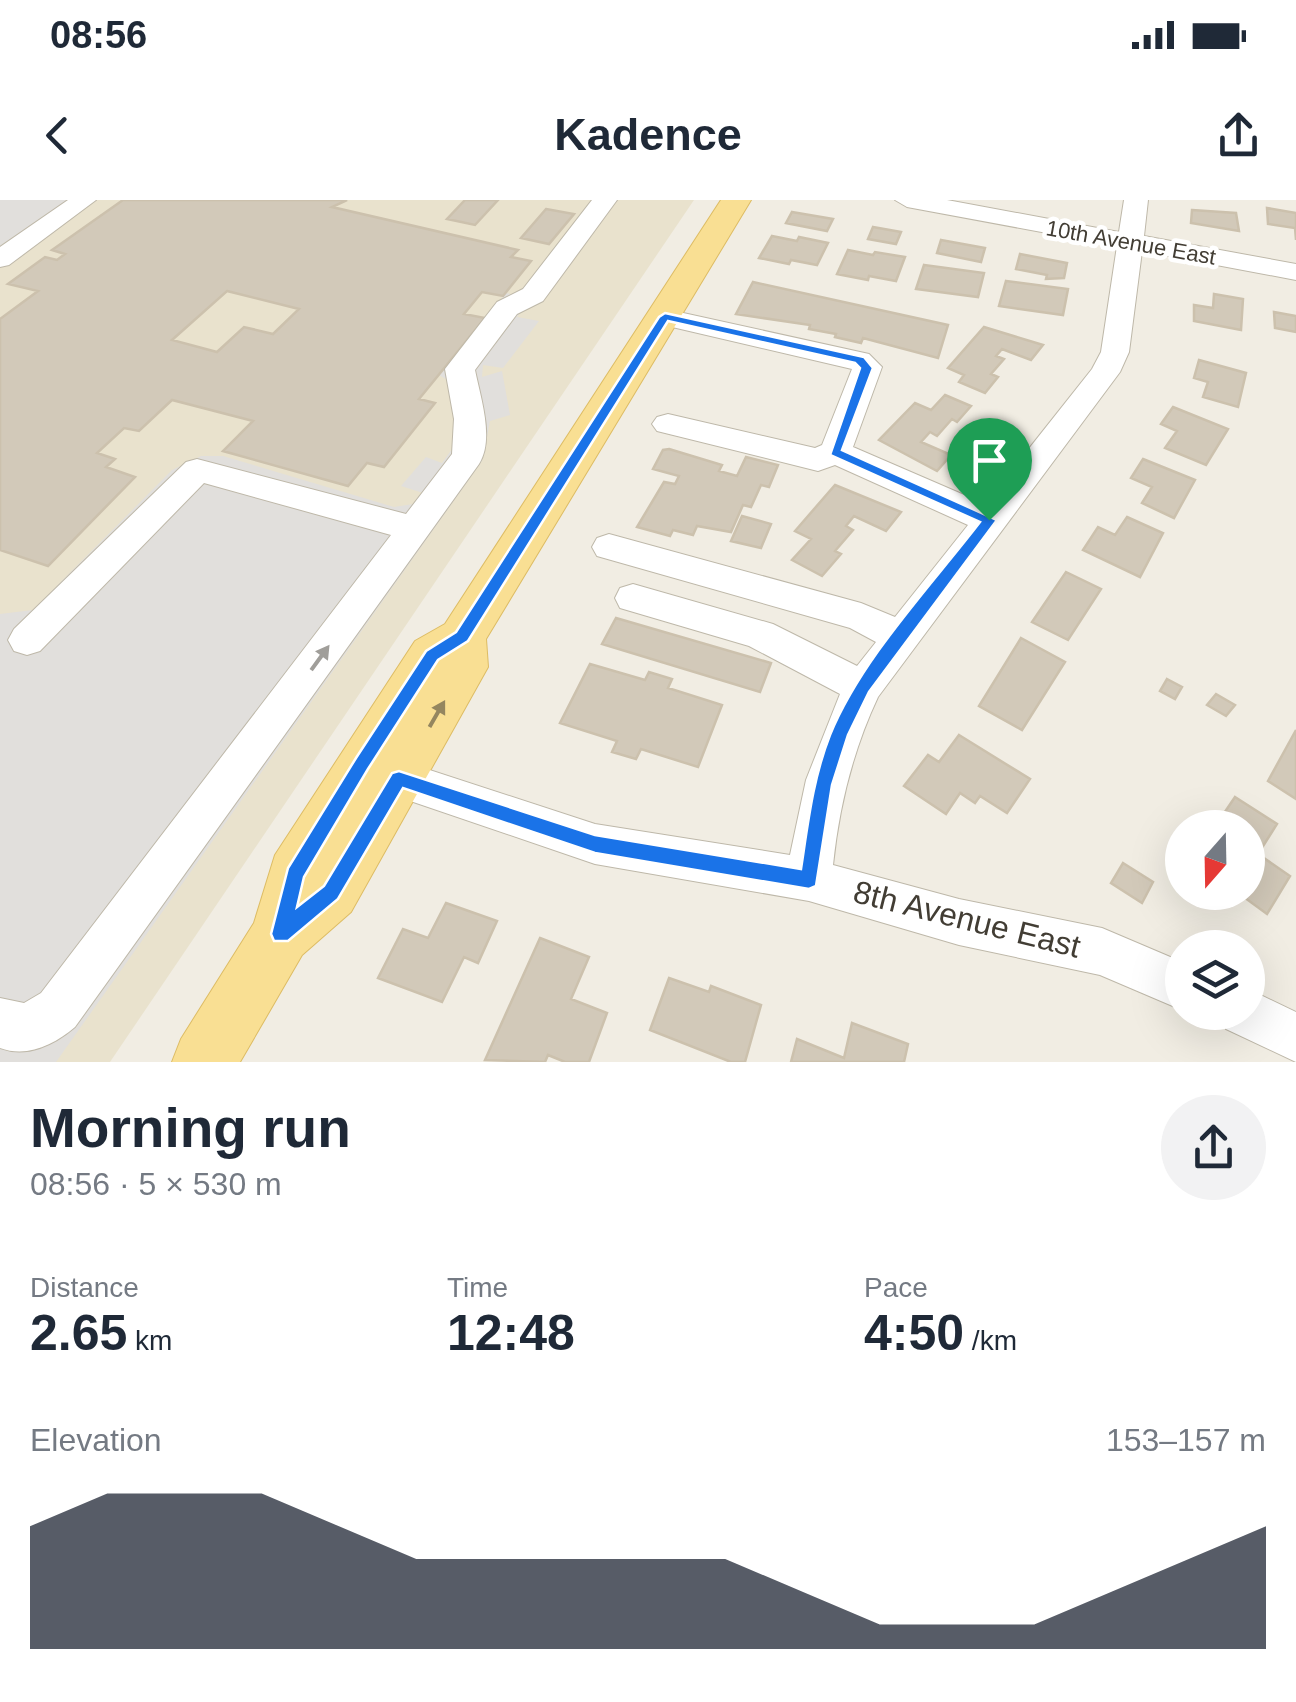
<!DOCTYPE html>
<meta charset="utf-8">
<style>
:root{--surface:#fff;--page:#f2f2f3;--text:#1f2937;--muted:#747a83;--accent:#111827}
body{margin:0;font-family:Arial,sans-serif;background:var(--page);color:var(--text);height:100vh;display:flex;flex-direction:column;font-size:38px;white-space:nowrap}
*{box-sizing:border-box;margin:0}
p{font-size:32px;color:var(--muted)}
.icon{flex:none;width:55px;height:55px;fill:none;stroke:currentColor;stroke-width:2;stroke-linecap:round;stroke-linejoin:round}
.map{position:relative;height:862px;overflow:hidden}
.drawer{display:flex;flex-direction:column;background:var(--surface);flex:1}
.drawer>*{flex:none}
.needle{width:65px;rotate:200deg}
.controls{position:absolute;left:1165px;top:610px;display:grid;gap:20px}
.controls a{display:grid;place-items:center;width:100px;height:100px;border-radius:50%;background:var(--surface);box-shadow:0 10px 40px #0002;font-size:50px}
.pin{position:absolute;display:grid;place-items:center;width:85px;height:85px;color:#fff;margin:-102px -42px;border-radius:50% 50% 50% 0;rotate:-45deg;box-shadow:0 0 10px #0007}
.pin .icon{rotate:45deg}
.round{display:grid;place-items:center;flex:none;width:105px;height:105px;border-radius:52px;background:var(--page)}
.headline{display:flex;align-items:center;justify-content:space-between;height:170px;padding:0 30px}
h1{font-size:55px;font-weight:700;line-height:75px}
.figures{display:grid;grid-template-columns:repeat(3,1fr);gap:15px;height:170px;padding:10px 30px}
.figures div{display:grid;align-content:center}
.figures b{font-size:50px;font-weight:700}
.figures small{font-size:28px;font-weight:400}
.figures p{font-size:28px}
.chart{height:280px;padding:20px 30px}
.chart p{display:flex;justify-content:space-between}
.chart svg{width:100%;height:180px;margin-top:10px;fill:var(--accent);opacity:.7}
.status{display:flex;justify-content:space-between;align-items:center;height:70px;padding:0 50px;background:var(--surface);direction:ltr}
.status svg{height:28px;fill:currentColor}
header{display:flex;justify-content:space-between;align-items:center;height:130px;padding:0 30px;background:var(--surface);font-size:45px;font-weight:700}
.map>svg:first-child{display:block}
.education{fill:#e9e2cd}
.parking{fill:#e1dfdc}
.building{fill:#d2c9b9;stroke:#ccc1ad;stroke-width:2.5;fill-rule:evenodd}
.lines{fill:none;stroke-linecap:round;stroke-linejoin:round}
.minor-casing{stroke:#beb8a9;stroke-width:2}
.major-casing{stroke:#ddbc64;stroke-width:2}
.minor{fill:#fff;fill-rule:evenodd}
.major{fill:#f9df93;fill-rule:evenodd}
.oneway{fill:#a09e9a}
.oneway2{fill:#94865f}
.route{fill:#1a73e8;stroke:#fff;stroke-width:2.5;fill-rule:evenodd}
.labels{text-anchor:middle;stroke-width:9;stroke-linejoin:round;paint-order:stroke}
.far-street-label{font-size:22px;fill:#423d34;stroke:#fff}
.near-street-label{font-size:32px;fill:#423d34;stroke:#fff}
</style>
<div class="status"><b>08:56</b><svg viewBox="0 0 49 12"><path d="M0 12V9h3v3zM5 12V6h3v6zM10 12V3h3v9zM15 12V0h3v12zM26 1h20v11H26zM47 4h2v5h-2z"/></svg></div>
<header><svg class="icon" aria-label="back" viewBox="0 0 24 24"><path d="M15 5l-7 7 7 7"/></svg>Kadence<svg class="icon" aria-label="share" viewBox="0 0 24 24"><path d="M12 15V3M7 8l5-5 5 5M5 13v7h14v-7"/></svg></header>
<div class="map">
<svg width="1296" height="862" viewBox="0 0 1296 862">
<rect width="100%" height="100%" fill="#f1ede3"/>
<path class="education" d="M0,0H694L110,862H0Z"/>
<path class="parking" d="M0,0H67L0,46Z
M506,93L530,98L517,117L539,121L503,168L483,165L482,177L502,171L510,215L490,221L482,261L56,862H0V414L33,410L172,270L201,256H223L394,307L413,304L423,293L401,286L426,257L442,263L460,238L451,182L439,175Z"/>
<path class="building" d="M123,0H347L332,7L518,50L511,57L531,61L503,96L482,92L464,114L485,118L419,199L435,203L384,267L367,263L348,286L223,251L253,221L172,200L139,231L124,228L97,253L115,259L106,267L135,277L48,366L0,350V119L38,91L8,84L45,57L57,60L65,54L52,50ZM227,91L299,109L273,134L244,127L217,152L172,140Z
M465,0H498L475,25L447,19Z
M1267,8L1296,13V40L1295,28L1268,24Z
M546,9L574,14L549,44L521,38Z
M1192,10L1236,13L1239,31L1191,23Z
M792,12L833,19L827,31L786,23Z
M873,27L901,32L896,44L868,39Z
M772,36L797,41L799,37L828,43L817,65L791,60L789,64L759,58Z
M941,40L985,48L981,62L937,53Z
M848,50L873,55L875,52L905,57L896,81L869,76L868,80L837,74Z
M1020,54L1067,63L1064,78L1046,79L1047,75L1016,69Z
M924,65L984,73L978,97L916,89Z
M1006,81L1068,89L1063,115L999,106Z
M753,82L948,125L938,158L863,138L861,143L835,137L836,134L809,129L810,125L736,114Z
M1214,94L1243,99L1241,130L1194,121V105L1213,108Z
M1274,112L1296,116V132L1275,128Z
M984,127L1043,145L1031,160L1002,149L996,156L1004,159L991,174L998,177L985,193L959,182L964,175L948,168Z
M1199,160L1246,173L1238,207L1203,197L1208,182L1194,178Z
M945,195L971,206L957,222L952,219L937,236L930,232L921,242L951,255L937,271L879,240L915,203L931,210Z
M1173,207L1228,229L1206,265L1165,248L1177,231L1161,224Z
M669,249L722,265L719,271L737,276L746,257L778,265L769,287L761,285L751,307L743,305L731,332L697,326L693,335L673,330L670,336L637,327L664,282L675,284L679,276L653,269L663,250Z
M1143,259L1195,280L1174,318L1142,303L1152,287L1131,278Z
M835,285L901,312L886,331L854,316L846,326L853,330L835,351L841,354L822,376L792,360L811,339L795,331Z
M742,316L771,324L761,348L731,341Z
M1127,317L1163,333L1140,377L1083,350L1098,327L1115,335Z
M1066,372L1101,389L1068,440L1032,422Z
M616,418L771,463L760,492L602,444Z
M1021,438L1065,462L1022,530L979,506Z
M590,464L645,480L649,472L672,479L668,488L722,505L698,567L641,549L636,559L612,552L617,541L560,523Z
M1167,479L1182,487L1175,499L1160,491Z
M1216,494L1235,505L1226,516L1207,505Z
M1296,530V599L1268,581Z
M959,535L1030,579L1007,613L980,596L975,603L960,593L946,614L904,586L928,555L939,562Z
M1235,597L1277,624L1258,654L1290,676L1267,714L1237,692H1248V628H1214Z
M1123,663L1153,682L1142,703L1111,683Z
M446,703L497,721L478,763L464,757L442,802L378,778L403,729L428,738Z
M540,738L589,757L571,799L607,813L589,862H565L548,855L545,862L485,860Z
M669,778L709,792L711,786L761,805L745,862H731L650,830Z
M852,823L908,844L904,862H791L797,839L844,858Z"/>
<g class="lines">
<g class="minor-casing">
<path id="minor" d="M68,0H96L9,65L0,67V47Z
M592,0H617L543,101L517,114L475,170C480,196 495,239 479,264L75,827C54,845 27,858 0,848V798L24,803L41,793L391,335L204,283L40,451L27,455L14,451L8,440L14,429L186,262L197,259L406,314L452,254L454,219L445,169L497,102L523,89Z
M895,0H947L1119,32L1124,0H1148L1144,36L1296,64V80L1142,51L1129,152L1120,172L878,497C853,550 839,607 833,665L959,699L1102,728L1182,762V810L1100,775L959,745L809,701L595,664L384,592L378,579L384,566L399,560L595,624L790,655L806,580L840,494L749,446L620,408L615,398L620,388L633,384L773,424L857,466L876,442L850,428L597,356L592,347L597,338L609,334L861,403L895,417L968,325L835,265L818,271L657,231L652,224L657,217L668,214L815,248L822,245L852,169L655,123L651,117L665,109L869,154L882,167L853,247L985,304L1092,169L1101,152L1117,46L907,7Z
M1248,789L1296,812V862L1226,829L1219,812H1248Z"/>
</g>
<g class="major-casing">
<path id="major" d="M721,0H751L486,439L488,467L351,712L302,755L240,862H172L181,839L254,723L275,655L415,441L445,424Z"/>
</g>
<use href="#minor" class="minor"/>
<use href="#major" class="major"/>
</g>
<defs><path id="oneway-solid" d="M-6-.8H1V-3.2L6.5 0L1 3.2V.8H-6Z" transform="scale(2.5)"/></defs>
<use class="oneway" href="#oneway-solid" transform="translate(320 458) rotate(-54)"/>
<use class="oneway2" href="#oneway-solid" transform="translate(437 514) rotate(-60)"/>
<path class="route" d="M665,113L864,157L873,168L842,250L997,320L869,492L848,535L832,585L816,686L809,689L595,653L403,588L338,699L288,741H274L271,734L288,668L356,558L426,451L456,432L659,117ZM668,121L855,163L860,168L830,255L980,322C930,387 861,459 830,535C813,578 808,623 801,669L595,635L399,571L392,573L324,686L297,707L304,677L368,569L438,460L468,441Z"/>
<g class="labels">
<g class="far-street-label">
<text transform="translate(1131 42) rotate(10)" y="8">10th Avenue East</text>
</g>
<g class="near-street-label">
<text transform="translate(967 719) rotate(14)" y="11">8th Avenue East</text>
</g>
</g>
</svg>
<div class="controls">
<a><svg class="needle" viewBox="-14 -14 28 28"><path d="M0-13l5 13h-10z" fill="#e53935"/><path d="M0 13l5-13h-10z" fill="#747a83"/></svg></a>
<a><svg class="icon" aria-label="layers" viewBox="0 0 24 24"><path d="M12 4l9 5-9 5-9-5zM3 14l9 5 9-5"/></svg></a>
</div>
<div class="pin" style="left:989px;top:320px;background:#1e9e55"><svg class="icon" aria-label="arrive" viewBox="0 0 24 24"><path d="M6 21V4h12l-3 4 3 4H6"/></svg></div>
</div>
<section class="drawer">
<div class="headline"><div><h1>Morning run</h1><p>08:56 · 5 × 530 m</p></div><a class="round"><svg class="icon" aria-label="share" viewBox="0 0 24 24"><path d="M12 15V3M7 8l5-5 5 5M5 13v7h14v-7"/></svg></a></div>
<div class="figures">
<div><p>Distance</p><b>2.65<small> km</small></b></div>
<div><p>Time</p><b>12:48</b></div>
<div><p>Pace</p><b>4:50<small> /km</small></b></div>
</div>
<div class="chart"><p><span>Elevation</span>153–157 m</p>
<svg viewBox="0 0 160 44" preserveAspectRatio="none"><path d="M0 44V14L10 6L20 6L30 6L40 14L50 22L60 22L70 22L80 22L90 22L100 30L110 38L120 38L130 38L140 30L150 22L160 14V44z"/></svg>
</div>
</section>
